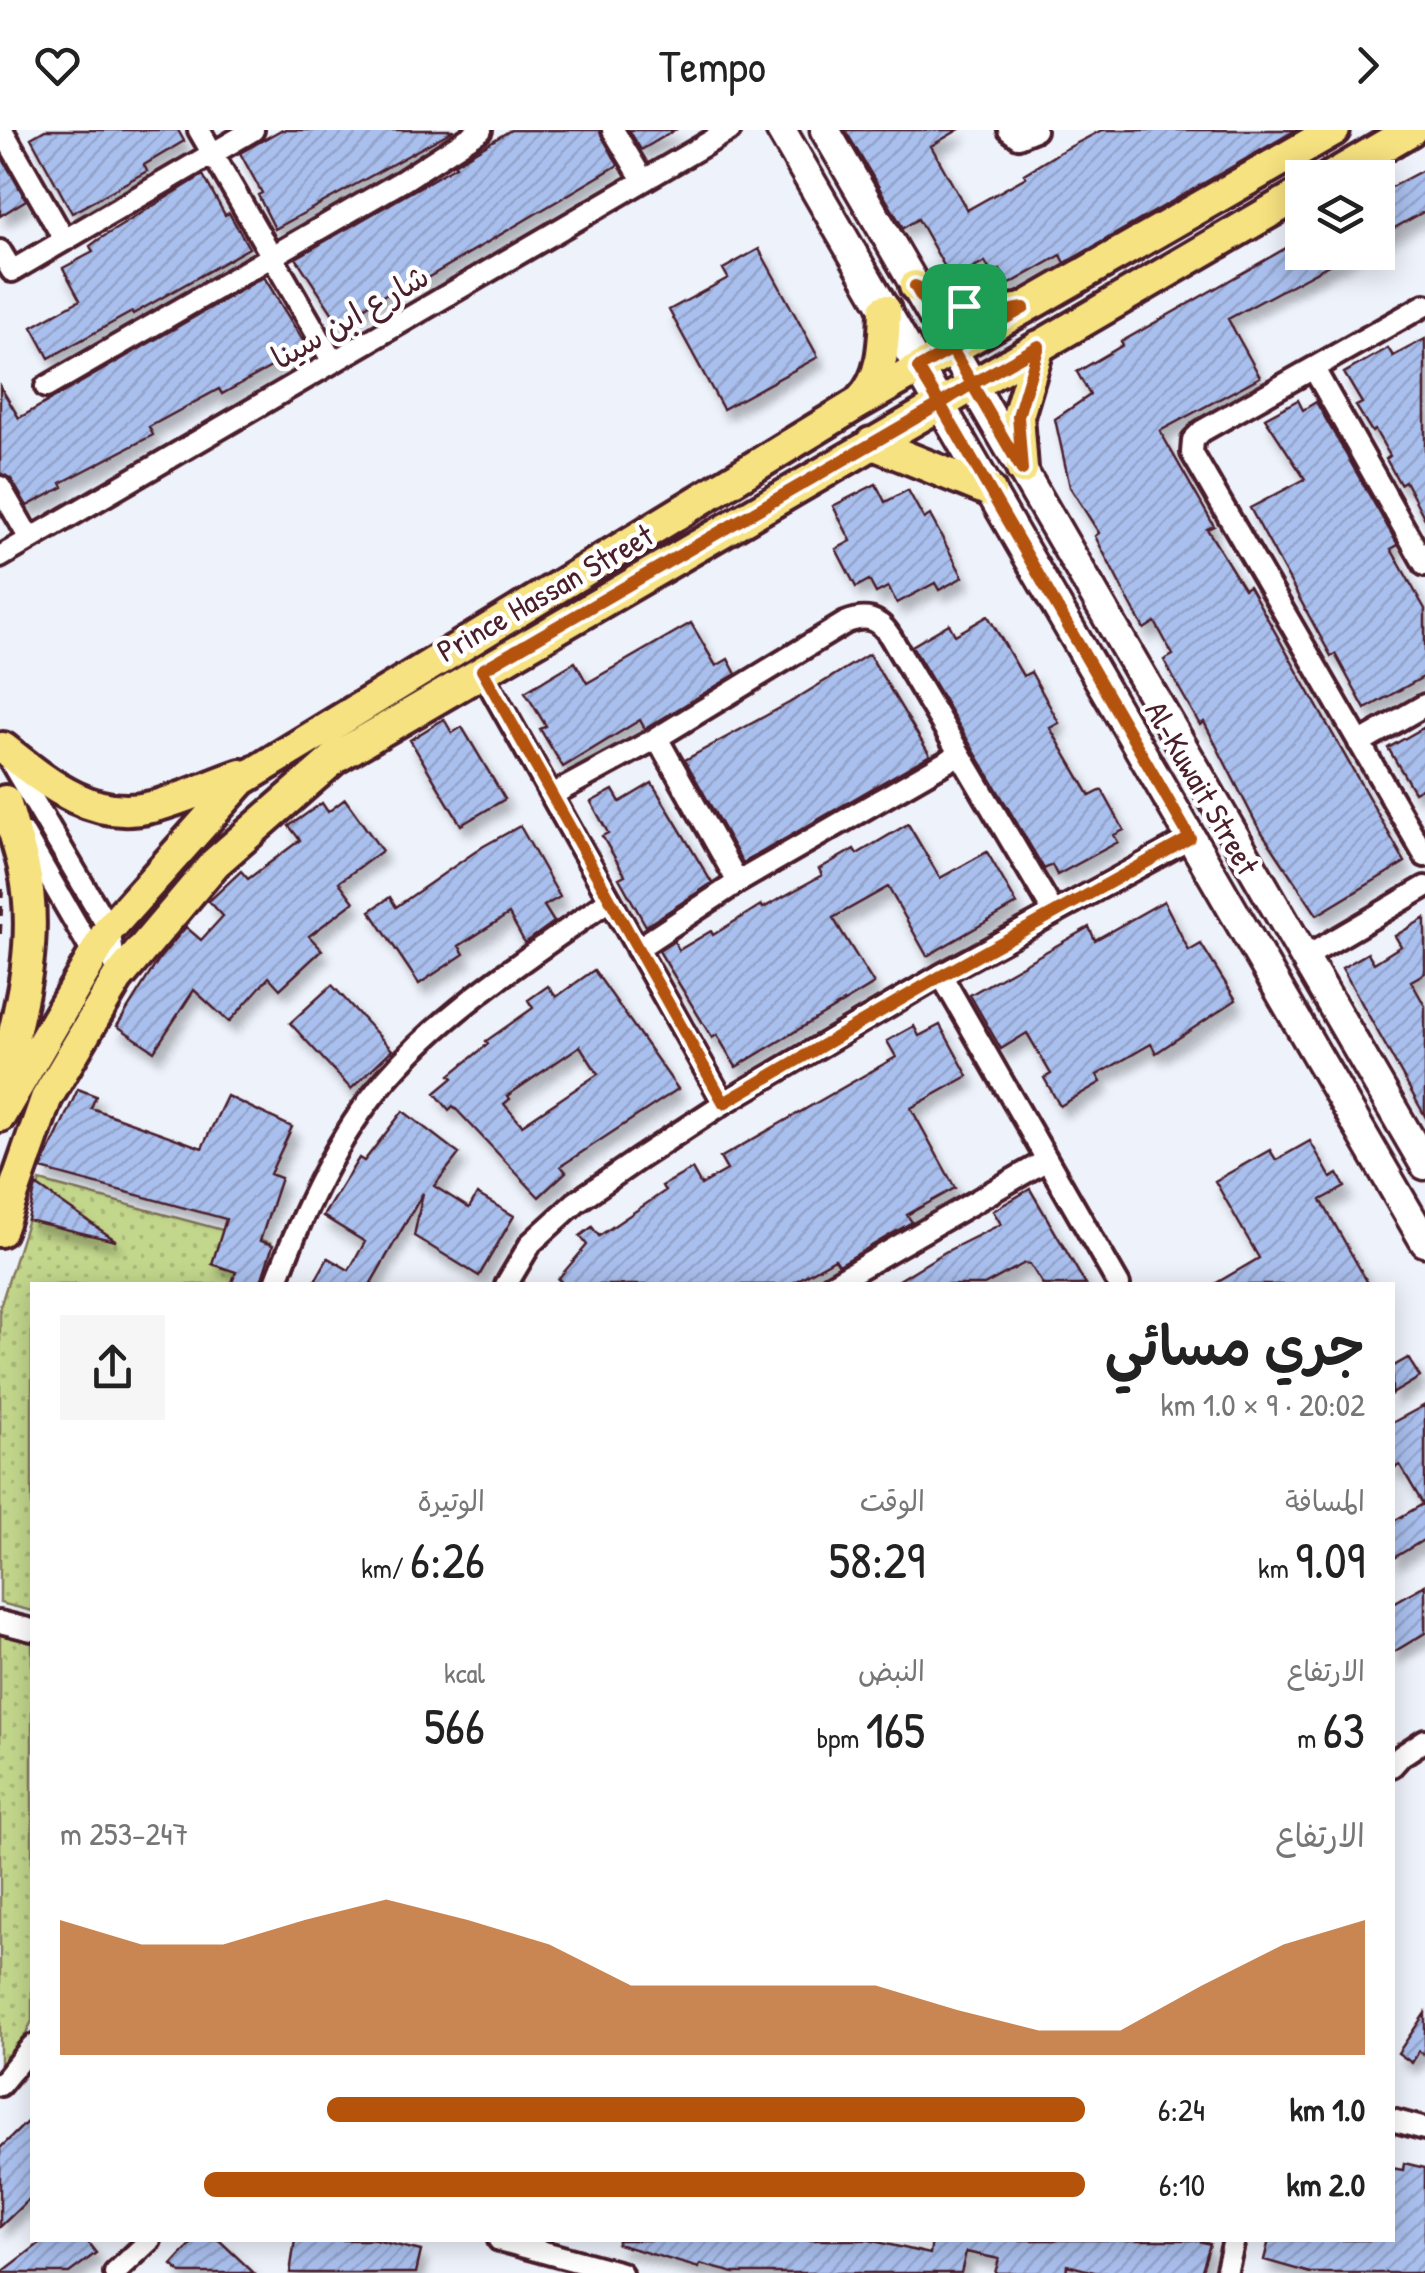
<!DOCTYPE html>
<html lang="ar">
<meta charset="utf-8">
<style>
:root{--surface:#fff;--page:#f6f6f6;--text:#222;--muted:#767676;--accent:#b45309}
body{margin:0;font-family:"Patrick Hand","Playpen Sans Arabic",sans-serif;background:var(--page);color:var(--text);direction:rtl;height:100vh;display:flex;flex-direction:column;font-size:38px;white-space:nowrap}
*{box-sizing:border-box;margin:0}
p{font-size:32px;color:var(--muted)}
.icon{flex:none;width:55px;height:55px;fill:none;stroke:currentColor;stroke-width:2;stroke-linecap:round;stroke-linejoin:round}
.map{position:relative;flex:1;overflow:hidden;direction:ltr}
.panel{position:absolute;left:30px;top:1152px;width:1365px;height:960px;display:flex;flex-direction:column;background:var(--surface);border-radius:0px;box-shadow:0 5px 25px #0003;direction:rtl}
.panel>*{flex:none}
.tools{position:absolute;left:1285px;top:30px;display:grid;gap:20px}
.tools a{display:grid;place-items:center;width:110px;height:110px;border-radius:0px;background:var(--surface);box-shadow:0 5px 25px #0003;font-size:50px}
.pin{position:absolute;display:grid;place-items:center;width:85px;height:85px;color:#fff;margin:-42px;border-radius:20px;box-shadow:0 5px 15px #0006}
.round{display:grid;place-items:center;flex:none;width:105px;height:105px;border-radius:0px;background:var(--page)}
.overview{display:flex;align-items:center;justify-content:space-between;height:170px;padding:0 30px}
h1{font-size:55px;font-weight:600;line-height:75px}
.stats{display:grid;grid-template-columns:repeat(3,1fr);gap:15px;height:170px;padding:10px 30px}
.stats div{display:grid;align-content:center}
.stats b{font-size:50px;font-weight:600}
.stats small{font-size:28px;font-weight:400}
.stats p{font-size:28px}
.chart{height:280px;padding:20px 30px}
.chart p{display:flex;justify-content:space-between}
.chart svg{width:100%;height:180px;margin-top:10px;fill:var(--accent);opacity:.7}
ul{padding:0 30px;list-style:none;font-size:32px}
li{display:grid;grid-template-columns:160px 120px 1fr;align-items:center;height:75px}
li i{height:25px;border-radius:12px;background:var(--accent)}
header{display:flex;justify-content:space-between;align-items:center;height:130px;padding:0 30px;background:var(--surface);font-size:45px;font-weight:600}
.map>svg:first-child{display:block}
.park{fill:url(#park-dots);stroke:#867b5c;stroke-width:2.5}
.building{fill:url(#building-hatch);stroke:#4a1f2b;stroke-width:2.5;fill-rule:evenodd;filter:url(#shadow)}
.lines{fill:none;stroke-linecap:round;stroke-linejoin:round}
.minor-casing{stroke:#4a1f2b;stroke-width:28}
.secondary-casing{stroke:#4a1f2b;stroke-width:35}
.primary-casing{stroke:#4a1f2b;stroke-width:38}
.path{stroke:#4a1f2b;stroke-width:4;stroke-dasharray:10 8;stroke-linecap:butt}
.minor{stroke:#fff;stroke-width:20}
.secondary{stroke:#fff;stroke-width:28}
.primary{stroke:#f7e281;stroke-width:30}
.route-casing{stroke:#fff;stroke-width:20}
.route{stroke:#b45309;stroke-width:12}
.labels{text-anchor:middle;stroke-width:9;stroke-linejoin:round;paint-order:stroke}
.street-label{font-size:32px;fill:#4a1f2b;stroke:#fff}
</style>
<header><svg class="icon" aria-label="forward" viewBox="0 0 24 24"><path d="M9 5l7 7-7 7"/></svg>Tempo<svg class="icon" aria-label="heart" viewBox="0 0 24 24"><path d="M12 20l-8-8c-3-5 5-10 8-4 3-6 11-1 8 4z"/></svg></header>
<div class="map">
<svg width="1425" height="2143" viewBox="0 0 1425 2143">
<defs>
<pattern id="park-dots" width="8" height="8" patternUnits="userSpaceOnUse" patternTransform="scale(2.5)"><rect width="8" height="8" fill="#c3d78c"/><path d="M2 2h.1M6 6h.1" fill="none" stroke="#a9b879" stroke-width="1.8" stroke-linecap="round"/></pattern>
<pattern id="building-hatch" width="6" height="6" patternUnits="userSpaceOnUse" patternTransform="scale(2.5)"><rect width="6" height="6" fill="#a9bfed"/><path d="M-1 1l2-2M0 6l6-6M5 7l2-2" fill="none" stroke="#93a4cb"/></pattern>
<filter id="shadow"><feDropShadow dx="6" dy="10" stdDeviation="5" flood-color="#0004"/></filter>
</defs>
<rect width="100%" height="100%" fill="#eef2fb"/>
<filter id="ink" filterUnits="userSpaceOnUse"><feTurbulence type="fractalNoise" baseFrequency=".01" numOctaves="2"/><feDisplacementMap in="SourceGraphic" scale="20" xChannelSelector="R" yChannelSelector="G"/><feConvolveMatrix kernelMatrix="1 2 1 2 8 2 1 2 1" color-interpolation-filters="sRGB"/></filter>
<g filter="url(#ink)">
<path class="park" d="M40,1051L271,1113L260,1155H32V1481L0,1473V1177Z
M0,1504L32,1513V1891L24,1907L0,1935Z"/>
<path class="building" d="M45,0H178L184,11L144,35L147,41L72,83L31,8Z
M281,0H454L275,99L258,65L262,63L240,23Z
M511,0H599L618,35L422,151L419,146L375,170L340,195L296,128L456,36L454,34Z
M629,0H675L641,20Z
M845,0H958L931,16L967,80L1026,47L1024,44L1060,22L1102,0H1296L1065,133L1061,125L1008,155L1000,140L992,144L985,132L952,150L918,89L903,98Z
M0,24L26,70L0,86Z
M1425,39V81L1378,107V64Z
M203,45L225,85L229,83L249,118L133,184L132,182L49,228L32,197L80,170L63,138L93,122L90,116L98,110Z
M1302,109V122H1353L1228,189L1260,247L1160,301L1214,396L1207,399L1244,459L1249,456L1405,732L1317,785L1257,695L1204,592L1200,595L1179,558L1164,530L1173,525L1155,492L1144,499L1124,462L1095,406L1099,403L1070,357L1055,289L1090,265L1077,242L1123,215L1121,212Z
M759,119L818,227L723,279L669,180L728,148L723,139Z
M264,147L307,217L222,264L219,259L149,297L153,305L61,353L63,357L27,376L11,349L0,343V256L19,288Z
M1425,209V389L1405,351L1400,354L1386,329L1390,326L1375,300L1372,302L1356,276L1362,273L1344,243L1388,218L1393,226Z
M1298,270L1303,280L1316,272L1398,415L1391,419L1425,479V546L1365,579L1335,524L1331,526L1250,378L1305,349L1265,288Z
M876,354L885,372L908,360L924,389L930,385L963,447L939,460L935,453L897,473L888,457L876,463L869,450L856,457L836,419L851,411L833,376Z
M988,486L1023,546L1031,542L1059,593L1050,598L1090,666L1102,660L1124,700L1114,705L1118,712L1057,745L1052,735L1044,739L912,516L949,494L955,505Z
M691,493L716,536L728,529L736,544L645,599L640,590L563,637L540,599L546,596L525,562L575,532L587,553Z
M869,524L930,625L743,733L685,630L789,573Z
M444,589L452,603L462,597L505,669L461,695L410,610Z
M1425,597V656L1414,662L1388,618Z
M652,653L712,753L646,796L619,748L625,745L602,706L608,703L591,672L613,660L620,672Z
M345,669L382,721L339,752L354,772L309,806L322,820L280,859L269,847L229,892L194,860L154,921L117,896L159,829L186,797L201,810L223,786L209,771L241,741L248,749L300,710L289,696L322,673L328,682Z
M908,694L940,748L987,722L1017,774L927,826L888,757L833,788L874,854L736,937L717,905L712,908L659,821L674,811L679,820L711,801L713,805L761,775L763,778L822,745L819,739L854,719L857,724Z
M520,696L560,767L544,776L554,792L525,813L509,784L459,816L464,824L419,854L370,781L390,767L396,777L482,717Z
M1164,771L1189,821L1201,814L1236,870L1156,923L1151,914L1097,945L1101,952L1060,976L1044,948L1051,944L1027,903L1001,919L970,865L1089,797L1095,810Z
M1425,788V843L1411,851L1425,876V986L1342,838L1368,823L1374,833L1401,816L1395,806Z
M594,840L678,959L561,1036L566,1042L539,1067L453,976L449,980L435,963L453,948L450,945L488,914L486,911L533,878L528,870L548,856L556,867ZM580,916L598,944L522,995L504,974L510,969L507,966Z
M332,855L392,920L351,959L290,893Z
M940,895L968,946L911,978L955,1058L907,1085L912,1092L839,1135L835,1129L789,1155H565L558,1149L587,1115L580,1106L592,1097L599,1106L665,1061L662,1056L692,1039L701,1055L727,1040L720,1028L896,927L887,911L914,896L919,906Z
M78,959L96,966L91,978L202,1018L227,966L292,997L270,1044L281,1048L260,1111L273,1115L260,1155H231L236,1142L212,1134L226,1089L41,1039Z
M403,981L459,1024L434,1056L469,1078L477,1064L514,1086L479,1146L414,1106L423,1063L371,1153L375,1155H322L315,1151L328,1128L349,1140L365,1112L323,1086L359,1028L364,1031Z
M1310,1011L1331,1048L1338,1044L1345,1057L1321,1070L1369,1155H1213L1259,1128L1215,1051L1270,1020L1276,1030Z
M36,1055L115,1110V1111L28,1090Z
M1030,1059L1086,1155H1043L1030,1134L1025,1133L984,1155H891L945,1122L1001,1094L993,1081Z
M1408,1228L1420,1247L1392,1264V1237Z
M1425,1275V1409L1392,1429V1392L1423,1374L1400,1335L1392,1339V1293Z
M1425,1455V1503L1392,1523V1474Z
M1425,1883V1925L1419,1921L1412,1933L1398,1923Z
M32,1987V2066L0,2097V2018Z
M1404,2033L1425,2038V2143H1310L1264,2130L1269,2110H1392V2038L1403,2040Z
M44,2110H86L96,2123L69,2143H1Z
M195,2110H219L254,2143H181L172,2135Z
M295,2110H375L421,2121L416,2143H290Z
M618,2110H869L930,2124L932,2110H1196L1210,2114L1201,2143H1098L1067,2135L1066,2143H995L999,2129L966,2122L961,2143H734L700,2134L699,2138L617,2114Z"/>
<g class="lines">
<g class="minor-casing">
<path id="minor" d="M2,0L64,109
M199,0L333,232
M613,0L643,50
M1009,0L1018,7L1035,0
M0,121L12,141L253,0
M1425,175L1202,301L1193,310L1192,323L1425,726
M1314,239L1425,435
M46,257L404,50L481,0
M0,357L30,409
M0,427L730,0
M481,540L724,973
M657,608L738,752L960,624
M1359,613L1425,575
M9,629L109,799L117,849
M552,665L657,608L845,493C865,485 878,487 890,506L1054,783
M24,704L94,825L100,824
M637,819L738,752
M1304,828L1425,757
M941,845L1119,1155
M275,1155C303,1081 336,1007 388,947C450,876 533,825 609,770
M506,1155L531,1113L576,1072L637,1030L724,973L941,845L1191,708
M831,1155L1047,1030
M0,1492L32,1500
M1392,1636L1401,1626L1425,1610
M0,1955L32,1916
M1392,1990L1425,1999
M499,2110L621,2143
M115,2143L150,2110
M1226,2143L1234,2110"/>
</g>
<g class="secondary-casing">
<path id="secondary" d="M781,0L1425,1112
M825,0L1425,1035"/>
</g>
<g class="primary-casing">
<path id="primary" d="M1329,48L1411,0
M915,156C946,173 980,186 1016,180
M860,271C884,248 884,211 885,180
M871,313L990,361
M1022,339L1018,286L1039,216
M3,618C45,651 92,692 151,677C182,670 211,655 241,645
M0,959C18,888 41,812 24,738C19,716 11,693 5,671
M0,986L109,799L242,650L852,277L1334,0
M0,1101L46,969L117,849L215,733L335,628L1302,63"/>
</g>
<path class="path" d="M0,804L2,759"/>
<use href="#minor" class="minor"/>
<use href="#secondary" class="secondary"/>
<use href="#primary" class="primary"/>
</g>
</g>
<g class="lines" filter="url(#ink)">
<g class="route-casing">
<path id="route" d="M964,176L915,156L952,219L918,238L940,274L482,540L724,973L941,846L1190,708L940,274L972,254L1022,340L1018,286L1039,216L972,254L952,219L1024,178L996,183L964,176"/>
</g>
<use href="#route" class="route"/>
</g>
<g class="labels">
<g class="street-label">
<text transform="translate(350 187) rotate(-30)" y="11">شارع ابن سينا</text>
<text transform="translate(545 463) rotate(-30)" y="11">Prince Hassan Street</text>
<text transform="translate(1202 658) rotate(60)" y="11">Al-Kuwait Street</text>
</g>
</g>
</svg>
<div class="tools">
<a><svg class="icon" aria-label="layers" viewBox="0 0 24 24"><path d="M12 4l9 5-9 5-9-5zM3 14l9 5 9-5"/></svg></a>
</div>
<div class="pin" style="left:964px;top:176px;background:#1e9e55"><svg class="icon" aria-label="arrive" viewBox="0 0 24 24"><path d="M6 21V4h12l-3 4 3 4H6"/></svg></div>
<section class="panel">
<div class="overview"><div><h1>جري مسائي</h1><p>20:02 · 9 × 1.0 km</p></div><a class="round"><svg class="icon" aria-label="share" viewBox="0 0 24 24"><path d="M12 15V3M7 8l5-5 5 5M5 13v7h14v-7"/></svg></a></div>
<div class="stats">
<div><p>المسافة</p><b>9.09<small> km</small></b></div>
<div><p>الوقت</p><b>58:29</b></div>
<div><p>الوتيرة</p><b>6:26<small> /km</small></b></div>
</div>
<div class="stats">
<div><p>الارتفاع</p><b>63<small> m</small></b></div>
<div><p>النبض</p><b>165<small> bpm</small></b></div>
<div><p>kcal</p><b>566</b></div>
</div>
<div class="chart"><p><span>الارتفاع</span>247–253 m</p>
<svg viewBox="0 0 160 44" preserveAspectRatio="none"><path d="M0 44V11L10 17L20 17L30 11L40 6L50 11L60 17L70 27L80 27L90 27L100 27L110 33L120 38L130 38L140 27L150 17L160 11V44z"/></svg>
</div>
<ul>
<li><b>1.0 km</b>6:24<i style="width:74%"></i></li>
<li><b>2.0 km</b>6:10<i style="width:86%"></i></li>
</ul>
</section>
</div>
